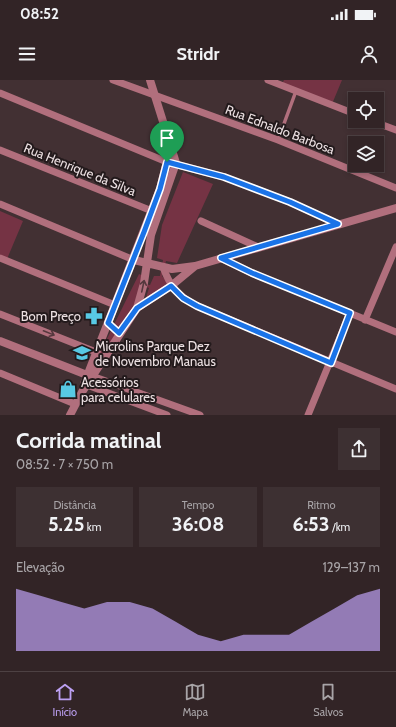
<!DOCTYPE html>
<html lang="pt">
<meta charset="utf-8">
<style>
:root{--surface:#322426;--page:#3d3032;--text:#f1f3f6;--muted:#a8a4a7;--line:#4d4143;--accent:#bca0f2}
body{margin:0;font-family:Cabin,sans-serif;background:var(--page);color:var(--text);height:100vh;display:flex;flex-direction:column;font-size:15px;white-space:nowrap}
*{box-sizing:border-box;margin:0}
p{font-size:13px;color:var(--muted)}
.icon{flex:none;width:22px;height:22px;fill:none;stroke:currentColor;stroke-width:2;stroke-linecap:round;stroke-linejoin:round}
.map{position:relative;height:335px;overflow:hidden}
.side{display:flex;flex-direction:column;background:var(--surface);flex:1}
.side>*{flex:none}
.tools{position:absolute;left:348px;top:12px;display:grid;gap:8px}
.tools a{display:grid;place-items:center;width:36px;height:36px;border-radius:0px;background:var(--surface);box-shadow:0 2px 6px #0003,0 0 0 1px var(--line);font-size:20px}
.pin{position:absolute;display:grid;place-items:center;width:34px;height:34px;color:#fff;margin:-41px -17px;border-radius:50% 50% 50% 0;rotate:-45deg;box-shadow:0 0 4px #0007}
.pin .icon{rotate:45deg}
.round{display:grid;place-items:center;flex:none;width:42px;height:42px;border-radius:0px;background:var(--page)}
.overview{display:flex;align-items:center;justify-content:space-between;height:68px;padding:0 16px}
h1{font-size:22px;font-weight:800;line-height:30px}
.figures{display:grid;grid-template-columns:repeat(3,1fr);gap:6px;height:68px;padding:4px 16px}
.figures div{display:grid;align-content:center;border-radius:0px;background:var(--page);text-align:center}
.figures b{font-size:20px;font-weight:800}
.figures small{font-size:11px;font-weight:400}
.figures p{font-size:11px}
.chart{height:112px;padding:8px 16px}
.chart p{display:flex;justify-content:space-between}
.chart svg{width:100%;height:72px;margin-top:4px;fill:var(--accent);opacity:.7}
.status{display:flex;justify-content:space-between;align-items:center;height:28px;padding:0 20px;background:var(--surface);direction:ltr}
.status svg{height:11px;fill:currentColor}
header{display:flex;justify-content:space-between;align-items:center;height:52px;padding:0 16px;background:var(--surface);font-size:18px;font-weight:800}
.tab-bar{display:flex;justify-content:space-around;align-items:center;height:56px;border-top:1px solid var(--line);background:var(--surface);font-size:11px;color:var(--muted)}
.tab-bar a{display:grid;justify-items:center;gap:2px}
.tab-bar .active{color:var(--accent)}
.map>svg:first-child{display:block}
.green{fill:#753344}
.lines{fill:none;stroke-linecap:round;stroke-linejoin:round}
.service{stroke:#b16f7d;stroke-width:3.5}
.minor{stroke:#b16f7d;stroke-width:7}
.tertiary{stroke:#b16f7d;stroke-width:8}
.oneway{stroke:#55383e}
.route-casing{stroke:#fff;stroke-width:8}
.route{stroke:#1a73e8;stroke-width:5}
.labels{text-anchor:middle;stroke-width:4;stroke-linejoin:round;paint-order:stroke}
.street-label{font-size:13px;fill:#ece0e2;stroke:#231a1c}
.poi-label{font-size:13px;fill:#ece0e2;stroke:#231a1c;text-anchor:start}
</style>
<div class="status"><b>08:52</b><svg viewBox="0 0 49 12"><path d="M0 12V9h3v3zM5 12V6h3v6zM10 12V3h3v9zM15 12V0h3v12zM26 1h20v11H26zM47 4h2v5h-2z"/></svg></div>
<header><svg class="icon" aria-label="menu" viewBox="0 0 24 24"><path d="M4 6h16M4 12h16M4 18h16"/></svg>Stridr<svg class="icon" aria-label="person" viewBox="0 0 24 24"><circle cx="12" cy="8" r="4"/><path d="M4 21q1-7 8-7t8 7"/></svg></header>
<div class="map">
<svg width="396" height="335" viewBox="0 0 396 335">
<rect width="100%" height="100%" fill="#423033"/>
<path class="green" d="M284,0H342L332,24L282,4Z
M183,92L213,104L177,183L166,181L162,196L167,201V204L144,224L149,208L143,206L124,248L101,280L97,279L139,194L144,196L143,204L150,205L154,196H160L163,180L157,178L162,145Z
M0,131L23,141L7,179L0,176Z"/>
<g class="lines">
<path class="service" d="M278,60L296,11"/>
<path class="minor" d="M113,0L278,60L396,108
M268,0L355,34
M0,13L167,82L224,97L290,122L338,144
M372,41L396,50
M0,70L152,131
M0,124L134,180
M201,141L258,167
M0,178L115,225
M221,178L252,193L396,252
M163,187C170,207 179,216 197,226L396,309
M0,234L96,272
M365,240L396,167
M0,293L75,324
M92,296L200,335
M87,305L167,335
M308,335L350,233"/>
<path class="tertiary" d="M134,180L172,189L195,186L396,128
M137,228L171,206L194,187
M0,261L87,295
M84,304L160,109L170,69
M70,335L82,312L137,228L144,203L151,155L176,83L150,0"/>
</g>
<defs><path id="oneway-shaft" d="M-6 0H5M1.5-3L5.5 0L1.5 3" fill="none" stroke-width="1.6" stroke-linecap="round" stroke-linejoin="round"/></defs>
<g class="oneway">
<use href="#oneway-shaft" transform="translate(143 206) rotate(-78)"/>
<use href="#oneway-shaft" transform="translate(49 253) rotate(22)"/>
</g>
<g class="lines">
<g class="route-casing">
<path id="route" d="M167,82L224,97L290,122L338,144L221,178L252,193L350,233L331,283L197,226L183,218L171,206L137,228L119,253L108,243L144,152L160,109Z"/>
</g>
<use href="#route" class="route"/>
</g>
<defs>
<g id="pharmacy-bare" transform="scale(1.38)"><path d="M-2-6h4v4h4v4h-4v4h-4v-4h-4v-4h4Z" fill="#58c9e4" stroke="#231a1c" stroke-width="2.5" paint-order="stroke"/></g>
<g id="university-bare" transform="scale(1.38)"><path d="M0-5L7-2L0 1L-7-2ZM-4 1L0 2.5L4 1V4Q0 6-4 4Z" fill="#58c9e4" stroke="#231a1c" stroke-width="2.5" paint-order="stroke"/></g>
<g id="shop-bare" transform="scale(1.38)"><path d="M-5-2.5h2.3a2.7 3.5 0 0 1 5.4 0H5L5.5 6h-11ZM-1.5-2.5h3a1.5 2.3 0 0 0-3 0Z" fill="#58c9e4" stroke="#231a1c" stroke-width="2.5" paint-order="stroke"/></g>
</defs>
<g fill-rule="evenodd">
<use href="#pharmacy-bare" x="94" y="236"/>
<use href="#university-bare" x="82" y="273"/>
<use href="#shop-bare" x="68" y="309"/>
</g>
<g class="labels">
<g class="street-label">
<text transform="translate(280 49) rotate(21)" y="5">Rua Ednaldo Barbosa</text>
<text transform="translate(80 89) rotate(22)" y="5">Rua Henrique da Silva</text>
</g>
<g class="poi-label">
<text x="81" y="241" text-anchor="end">Bom Preço</text>
<text x="95" y="271">Microlins Parque Dez<tspan x="95" dy="15">de Novembro Manaus</tspan></text>
<text x="81" y="307">Acessórios<tspan x="81" dy="15">para celulares</tspan></text>
</g>
</g>
</svg>
<div class="tools">
<a><svg class="icon" aria-label="locate" viewBox="0 0 24 24"><circle cx="12" cy="12" r="6"/><path d="M12 2v4M12 18v4M2 12h4M18 12h4"/></svg></a>
<a><svg class="icon" aria-label="layers" viewBox="0 0 24 24"><path d="M12 4l9 5-9 5-9-5zM3 14l9 5 9-5"/></svg></a>
</div>
<div class="pin" style="left:167px;top:82px;background:#1e9e55"><svg class="icon" aria-label="arrive" viewBox="0 0 24 24"><path d="M6 21V4h12l-3 4 3 4H6"/></svg></div>
</div>
<section class="side">
<div class="overview"><div><h1>Corrida matinal</h1><p>08:52 · 7 × 750 m</p></div><a class="round"><svg class="icon" aria-label="share" viewBox="0 0 24 24"><path d="M12 15V3M7 8l5-5 5 5M5 13v7h14v-7"/></svg></a></div>
<div class="figures">
<div><p>Distância</p><b>5.25<small> km</small></b></div>
<div><p>Tempo</p><b>36:08</b></div>
<div><p>Ritmo</p><b>6:53<small> /km</small></b></div>
</div>
<div class="chart"><p><span>Elevação</span>129–137 m</p>
<svg viewBox="0 0 160 44" preserveAspectRatio="none"><path d="M0 44V6L10 10L20 14L30 18L40 14L50 14L60 18L70 26L80 34L90 38L100 34L110 34L120 34L130 26L140 18L150 10L160 6V44z"/></svg>
</div>
</section>
<nav class="tab-bar">
<a class="active"><svg class="icon" aria-label="home" viewBox="0 0 24 24"><path d="M3 11l9-7 9 7M6 9v11h12V9"/></svg>Início</a>
<a><svg class="icon" aria-label="map" viewBox="0 0 24 24"><path d="M3 6l6-2 6 2 6-2v14l-6 2-6-2-6 2zM9 4v14M15 6v14"/></svg>Mapa</a>
<a><svg class="icon" aria-label="saved" viewBox="0 0 24 24"><path d="M7 4h10v16l-5-4-5 4z"/></svg>Salvos</a>
</nav>
